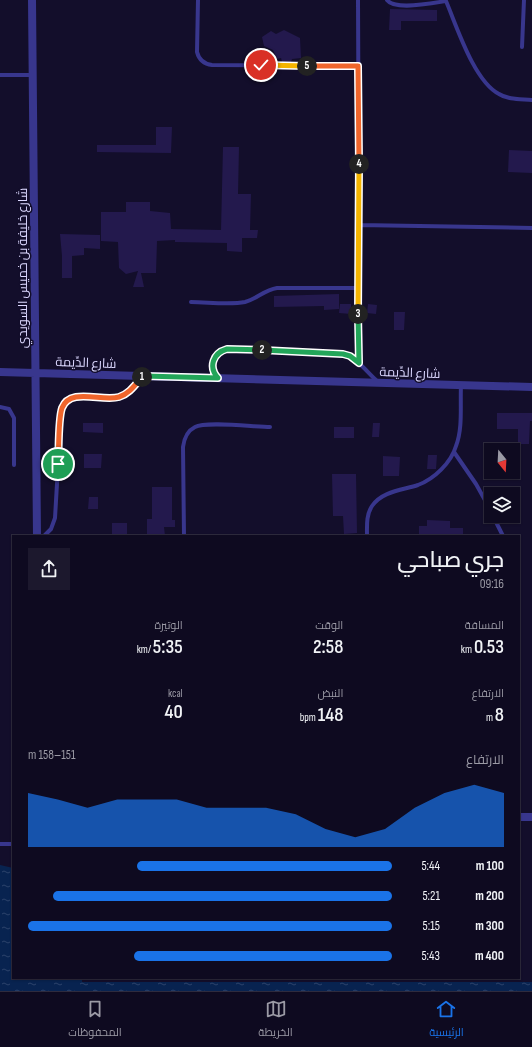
<!DOCTYPE html>
<html lang="ar">
<meta charset="utf-8">
<style>
:root{--surface:#0e0a20;--page:#1c182d;--text:#f1f3f6;--muted:#9b9aa5;--line:#2e2b3e;--accent:#1a73e8}
body{margin:0;font-family:"Sofia Sans Condensed",Cairo,sans-serif;background:var(--page);color:var(--text);direction:rtl;height:100vh;display:flex;flex-direction:column;font-size:15px;white-space:nowrap}
*{box-sizing:border-box;margin:0}
p{font-size:13px;color:var(--muted)}
.icon{flex:none;width:22px;height:22px;fill:none;stroke:currentColor;stroke-width:2;stroke-linecap:round;stroke-linejoin:round}
.map{position:relative;flex:1;overflow:hidden;direction:ltr}
.details{position:absolute;left:12px;top:535px;width:508px;height:444px;display:flex;flex-direction:column;background:var(--surface);border-radius:0px;box-shadow:0 1px 3px #0004,0 0 0 1px var(--line);direction:rtl}
.details>*{flex:none}
.needle{width:26px;rotate:162deg}
.buttons{position:absolute;left:484px;top:443px;display:grid;gap:8px}
.buttons a{display:grid;place-items:center;width:36px;height:36px;border-radius:0px;background:var(--surface);box-shadow:0 1px 3px #0004,0 0 0 1px var(--line);font-size:20px}
.pin{position:absolute;display:grid;place-items:center;width:34px;height:34px;color:#fff;margin:-17px;border:2px solid #fff;border-radius:50%;box-shadow:0 1px 4px #0007}
.km{position:absolute;width:20px;height:20px;margin:-10px;border-radius:50%;background:#222;color:#fff;font-size:11px;line-height:20px;text-align:center}
.round{display:grid;place-items:center;flex:none;width:42px;height:42px;border-radius:0px;background:var(--page)}
.overview{display:flex;align-items:center;justify-content:space-between;height:68px;padding:0 16px}
h1{font-size:22px;font-weight:600;line-height:30px}
.metrics{display:grid;grid-template-columns:repeat(3,1fr);gap:6px;height:68px;padding:4px 16px}
.metrics div{display:grid;align-content:center}
.metrics b{font-size:20px;font-weight:600}
.metrics small{font-size:11px;font-weight:400}
.metrics p{font-size:11px}
.chart{height:112px;padding:8px 16px}
.chart p{display:flex;justify-content:space-between}
.chart svg{width:100%;height:72px;margin-top:4px;fill:var(--accent);opacity:.7}
ul{padding:0 16px;list-style:none;font-size:13px}
li{display:grid;grid-template-columns:64px 48px 1fr;align-items:center;height:30px}
li i{height:10px;border-radius:5px;background:var(--accent)}
.tab-bar{display:flex;justify-content:space-around;align-items:center;height:56px;border-top:1px solid var(--line);background:var(--surface);font-size:11px;color:var(--muted)}
.tab-bar a{display:grid;justify-items:center;gap:2px}
.tab-bar .current{color:var(--accent)}
.map>svg:first-child{display:block}
.water{fill:url(#water-ripples)}
.building{fill:#23194d}
.lines{fill:none;stroke-linecap:round;stroke-linejoin:round}
.service{stroke:#38368d;stroke-width:4}
.minor{stroke:#38368d;stroke-width:8}
.split-1-casing{stroke:#fff;stroke-width:8}
.split-2-casing{stroke:#fff;stroke-width:8}
.split-3-casing{stroke:#fff;stroke-width:8}
.split-4-casing{stroke:#fff;stroke-width:8}
.split-5-casing{stroke:#fff;stroke-width:8}
.split-6-casing{stroke:#fff;stroke-width:8}
.split-1{stroke:#f0652b;stroke-width:5}
.split-2{stroke:#22a559;stroke-width:5}
.split-3{stroke:#22a559;stroke-width:5}
.split-4{stroke:#f5b400;stroke-width:5}
.split-5{stroke:#f0652b;stroke-width:5}
.split-6{stroke:#f5b400;stroke-width:5}
.labels{text-anchor:middle;stroke-width:3;stroke-linejoin:round;paint-order:stroke}
.street-label{font-size:13px;fill:#dcd8ff;stroke:#130e2b}
</style>
<div class="map">
<svg width="532" height="991" viewBox="0 0 532 991">
<defs>
<pattern id="water-ripples" width="26" height="14" patternUnits="userSpaceOnUse"><rect width="26" height="14" fill="#082350"/><path d="M2 4q2-2 4 0t4 0M15 11q2-2 4 0t4 0" fill="none" stroke="#2b426a"/></pattern>
</defs>
<rect width="100%" height="100%" fill="#130e2b"/>
<path class="water" d="M0,865L13,868V978H82V982H532V991H0Z"/>
<path class="building" d="M390,9L437,10V21H401V30H389Z
M284,30L300,38L301,58L292,59L291,62H282L281,58L277,59L273,50L264,46L262,37L271,31L276,34Z
M156,127H172L171,153L97,152V145H156Z
M223,147H239L238,194H251L250,230H258L257,238H242V252L227,251V243L175,242V240L157,241L156,273H141L144,287H133L138,271L126,274L119,268L118,242L101,241V212H126V202H150V211L170,213L171,229L221,230Z
M509,150L532,151V173L508,172Z
M60,234L100,235V249L84,248V255L72,256V278H62V256Z
M339,294V309L324,310V306L274,307V296Z
M340,304H351V314L339,313Z
M368,304L377,305L376,314L367,313Z
M394,312H405L404,330H394Z
M497,413H532V421H530L529,444H518V429H497Z
M83,423H103V433L83,432Z
M373,423H380L379,437H372Z
M334,427H354V438H334Z
M84,454H102L101,468H84Z
M428,455H437L436,469H427Z
M383,456L400,457L399,476H383Z
M332,474H356L357,533L344,534L343,516H333Z
M152,487H172V520H175V527H164L165,536H147V519H152Z
M89,497H98V509H88Z
M427,520L450,521V528H463V536H419V526H427Z
M112,523H127V536H112Z"/>
<g class="lines">
<path class="service" d="M198,0L197,52C199,60 204,64 212,65L358,66
M358,0L359,225L358,288L359,363
M387,0C395,11 433,3 446,1C457,27 474,81 499,94C508,100 521,99 532,100
M522,47L524,0
M0,75H32
M359,225L532,228
M191,302C207,302 230,305 245,302C257,299 264,290 277,288H358
M218,378C208,367 213,353 227,349L343,354C358,359 366,371 377,381
M0,407L9,409L14,418V465
M454,452L476,484L491,511
M493,516L503,536
M44,536L51,529L55,518L61,415C62,405 66,399 77,397C93,397 115,403 129,392C134,388 138,381 143,376
M184,536L183,447C184,439 187,431 195,427C206,421 255,427 270,427
M367,536C367,526 366,515 372,506C382,491 403,490 418,485C434,479 451,463 456,446C463,428 460,405 461,385
M0,844H13"/>
<path class="minor" d="M32,0L37,536
M0,372L532,387
M519,817H532"/>
</g>
<g class="lines">
<g class="split-1-casing">
<path id="split-1" d="M58,464C59,450 58,420 62,408C70,387 102,402 119,397C129,394 135,385 142,377"/>
</g>
<g class="split-2-casing">
<path id="split-2" d="M142,377L144,376L218,378C208,367 213,353 227,349L262,350"/>
</g>
<g class="split-3-casing">
<path id="split-3" d="M262,350L343,354L350,356L359,363L358,314"/>
</g>
<g class="split-4-casing">
<path id="split-4" d="M358,314L359,164"/>
</g>
<g class="split-5-casing">
<path id="split-5" d="M307,66H358L359,164"/>
</g>
<g class="split-6-casing">
<path id="split-6" d="M261,65L307,66"/>
</g>
<use href="#split-1" class="split-1"/>
<use href="#split-2" class="split-2"/>
<use href="#split-3" class="split-3"/>
<use href="#split-4" class="split-4"/>
<use href="#split-5" class="split-5"/>
<use href="#split-6" class="split-6"/>
</g>
<g class="labels">
<g class="street-label">
<text transform="translate(22 268) rotate(-90)" y="5">شارع خليفة بن خميس السويدي</text>
<text transform="translate(86 362) rotate(2)" y="5">شارع الدِّيمة</text>
<text transform="translate(410 372) rotate(2)" y="5">شارع الدِّيمة</text>
</g>
</g>
</svg>
<div class="buttons">
<a><svg class="needle" viewBox="-14 -14 28 28"><path d="M0-13l5 13h-10z" fill="#e53935"/><path d="M0 13l5-13h-10z" fill="#9b9aa5"/></svg></a>
<a><svg class="icon" aria-label="layers" viewBox="0 0 24 24"><path d="M12 4l9 5-9 5-9-5zM3 14l9 5 9-5"/></svg></a>
</div>
<div class="pin" style="left:58px;top:464px;background:#1e9e55"><svg class="icon" aria-label="arrive" viewBox="0 0 24 24"><path d="M6 21V4h12l-3 4 3 4H6"/></svg></div>
<div class="pin" style="left:261px;top:65px;background:#d93025"><svg class="icon" aria-label="check" viewBox="0 0 24 24"><path d="M5 12l5 5 9-10"/></svg></div>
<b class="km" style="left:142px;top:377px">1</b>
<b class="km" style="left:262px;top:350px">2</b>
<b class="km" style="left:358px;top:314px">3</b>
<b class="km" style="left:359px;top:164px">4</b>
<b class="km" style="left:307px;top:66px">5</b>
<section class="details">
<div class="overview"><div><h1>جري صباحي</h1><p>09:16</p></div><a class="round"><svg class="icon" aria-label="share" viewBox="0 0 24 24"><path d="M12 15V3M7 8l5-5 5 5M5 13v7h14v-7"/></svg></a></div>
<div class="metrics">
<div><p>المسافة</p><b>0.53<small> km</small></b></div>
<div><p>الوقت</p><b>2:58</b></div>
<div><p>الوتيرة</p><b>5:35<small> /km</small></b></div>
</div>
<div class="metrics">
<div><p>الارتفاع</p><b>8<small> m</small></b></div>
<div><p>النبض</p><b>148<small> bpm</small></b></div>
<div><p>kcal</p><b>40</b></div>
</div>
<div class="chart"><p><span>الارتفاع</span>151–158 m</p>
<svg viewBox="0 0 160 44" preserveAspectRatio="none"><path d="M0 44V11L10 15L20 20L30 15L40 15L50 15L60 20L70 20L80 20L90 24L100 33L110 38L120 33L130 20L140 11L150 6L160 11V44z"/></svg>
</div>
<ul>
<li><b>100 m</b>5:44<i style="width:70%"></i></li>
<li><b>200 m</b>5:21<i style="width:93%"></i></li>
<li><b>300 m</b>5:15<i style="width:100%"></i></li>
<li><b>400 m</b>5:43<i style="width:71%"></i></li>
</ul>
</section>
</div>
<nav class="tab-bar">
<a class="current"><svg class="icon" aria-label="home" viewBox="0 0 24 24"><path d="M3 11l9-7 9 7M6 9v11h12V9"/></svg>الرئيسية</a>
<a><svg class="icon" aria-label="map" viewBox="0 0 24 24"><path d="M3 6l6-2 6 2 6-2v14l-6 2-6-2-6 2zM9 4v14M15 6v14"/></svg>الخريطة</a>
<a><svg class="icon" aria-label="saved" viewBox="0 0 24 24"><path d="M7 4h10v16l-5-4-5 4z"/></svg>المحفوظات</a>
</nav>
